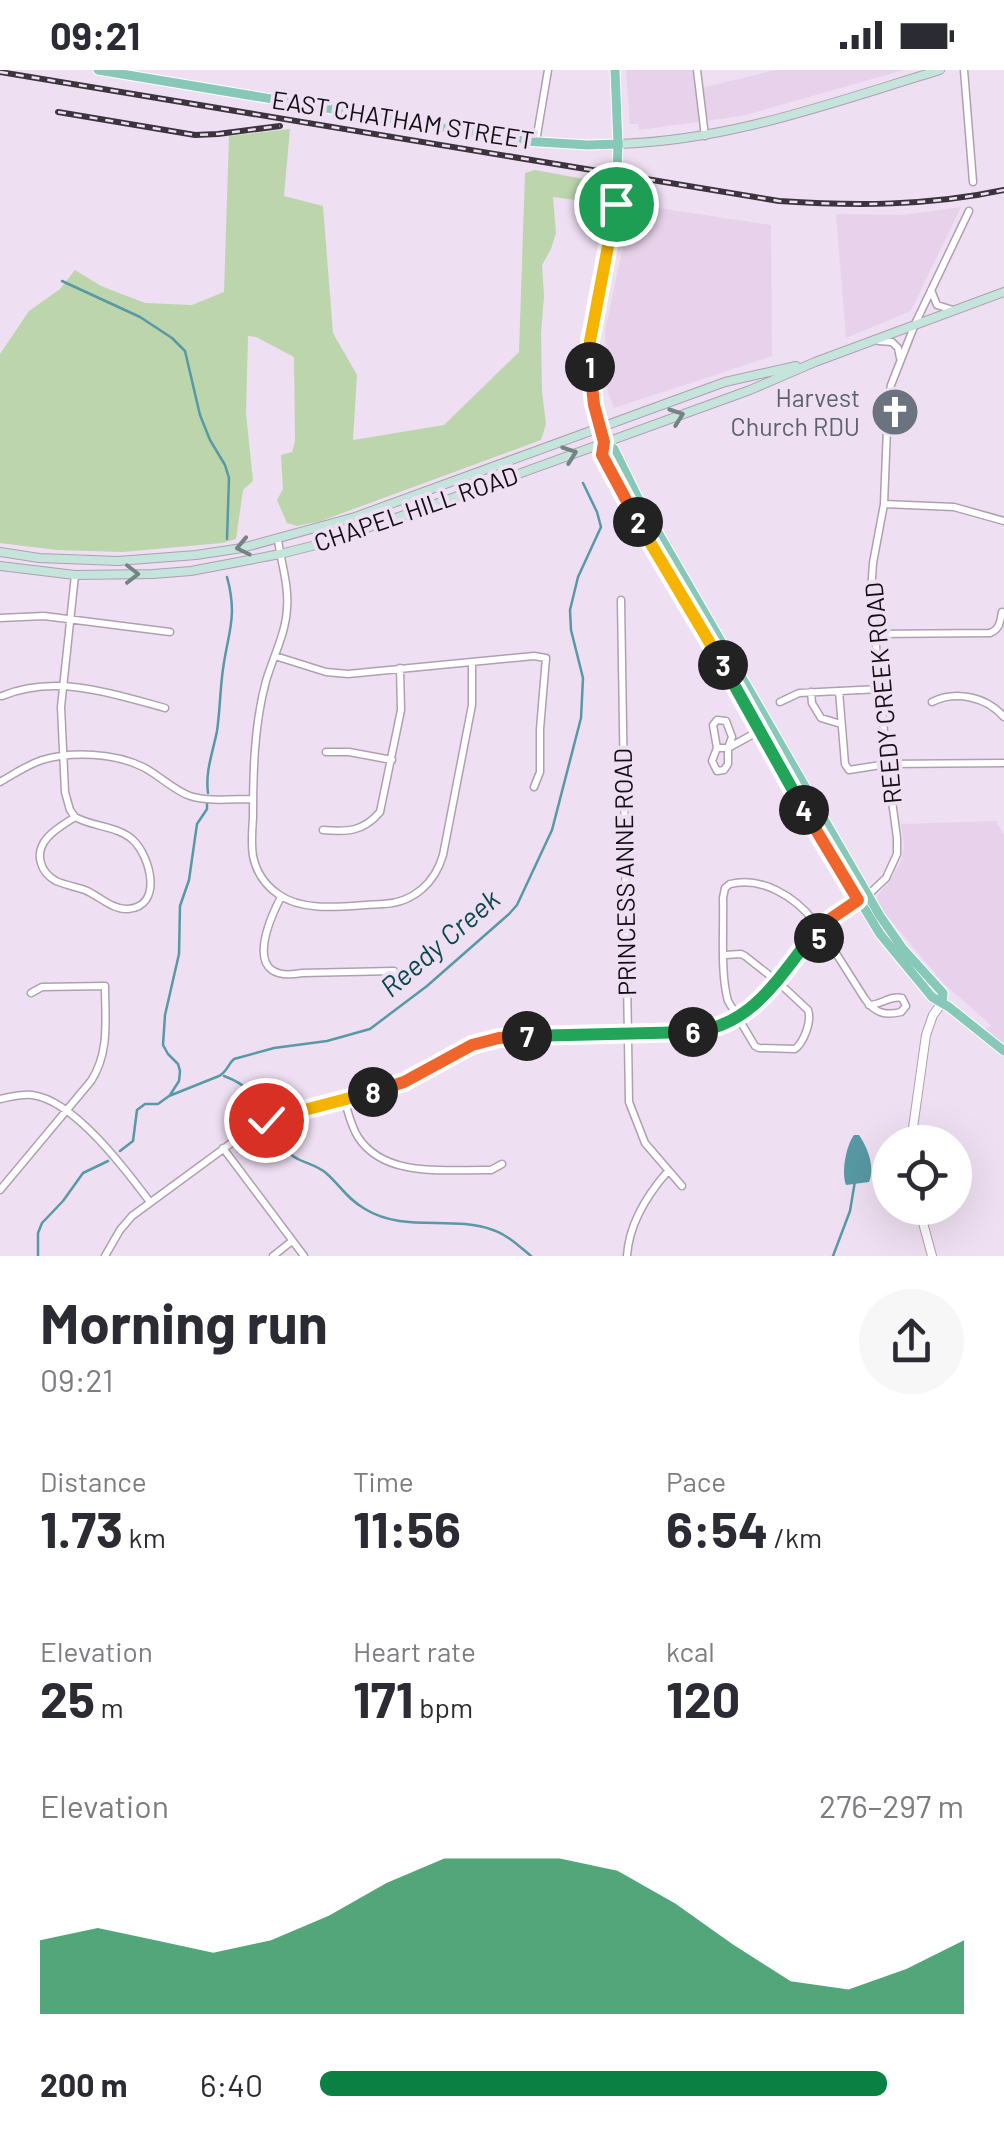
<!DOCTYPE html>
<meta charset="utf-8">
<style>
:root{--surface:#fff;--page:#f7f7f7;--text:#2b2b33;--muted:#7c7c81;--accent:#0b8043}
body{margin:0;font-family:Barlow,sans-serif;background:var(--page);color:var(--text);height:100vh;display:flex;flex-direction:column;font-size:38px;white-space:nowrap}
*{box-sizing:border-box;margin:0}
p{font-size:32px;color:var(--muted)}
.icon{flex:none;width:55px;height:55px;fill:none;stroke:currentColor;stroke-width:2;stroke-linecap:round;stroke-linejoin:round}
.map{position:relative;height:1186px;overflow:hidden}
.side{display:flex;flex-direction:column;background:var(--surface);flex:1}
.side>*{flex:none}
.controls{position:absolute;left:872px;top:1055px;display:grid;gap:20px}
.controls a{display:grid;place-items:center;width:100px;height:100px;border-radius:50%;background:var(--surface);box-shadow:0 10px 40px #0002;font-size:50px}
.pin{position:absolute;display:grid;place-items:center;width:85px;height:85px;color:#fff;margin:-42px;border:5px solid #fff;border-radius:50%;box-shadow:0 2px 10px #0007}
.km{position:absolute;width:50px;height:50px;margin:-25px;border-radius:50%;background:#222;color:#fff;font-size:28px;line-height:50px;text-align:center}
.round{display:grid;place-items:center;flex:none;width:105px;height:105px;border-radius:52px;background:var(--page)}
.headline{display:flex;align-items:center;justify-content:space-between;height:170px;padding:0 40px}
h1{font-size:55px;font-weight:700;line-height:75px}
.figures{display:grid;grid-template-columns:repeat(3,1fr);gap:15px;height:170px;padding:10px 40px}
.figures div{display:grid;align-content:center}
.figures b{font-size:50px;font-weight:700}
.figures small{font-size:28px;font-weight:400}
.figures p{font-size:28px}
.chart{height:280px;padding:20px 40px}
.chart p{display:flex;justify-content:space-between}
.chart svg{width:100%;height:180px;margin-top:10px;fill:var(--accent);opacity:.7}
ul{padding:0 40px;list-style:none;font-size:32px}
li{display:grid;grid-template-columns:160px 120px 1fr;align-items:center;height:75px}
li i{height:25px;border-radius:12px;background:var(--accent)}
.status{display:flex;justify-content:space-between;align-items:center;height:70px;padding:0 50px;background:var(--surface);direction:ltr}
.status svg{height:28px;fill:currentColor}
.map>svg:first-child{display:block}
.built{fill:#e8d2eb}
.green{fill:#bcd5ad}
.water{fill:#5799a4}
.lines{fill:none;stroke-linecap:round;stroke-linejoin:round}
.stream{stroke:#5799a4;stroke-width:2.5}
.minor-casing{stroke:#afa0b1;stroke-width:9}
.tertiary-casing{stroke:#afa0b1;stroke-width:10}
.secondary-casing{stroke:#afa0b1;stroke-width:10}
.primary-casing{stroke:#fff;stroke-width:11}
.minor{stroke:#fff;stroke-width:6}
.tertiary{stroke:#fff;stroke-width:8}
.secondary{stroke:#c4e4dc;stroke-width:8}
.primary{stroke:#88c8b9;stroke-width:9}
.rail-casing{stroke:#3b343c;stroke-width:6}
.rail{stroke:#efdff2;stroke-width:2.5;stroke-dasharray:8;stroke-linecap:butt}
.oneway{stroke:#748482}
.split-1-casing{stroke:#fff;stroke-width:20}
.split-2-casing{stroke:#fff;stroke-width:20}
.split-3-casing{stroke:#fff;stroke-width:20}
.split-4-casing{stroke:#fff;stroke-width:20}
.split-5-casing{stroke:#fff;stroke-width:20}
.split-6-casing{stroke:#fff;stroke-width:20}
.split-7-casing{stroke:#fff;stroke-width:20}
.split-8-casing{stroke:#fff;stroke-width:20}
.split-9-casing{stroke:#fff;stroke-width:20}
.split-1{stroke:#f5b400;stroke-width:12}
.split-2{stroke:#f0652b;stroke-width:12}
.split-3{stroke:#f5b400;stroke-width:12}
.split-4{stroke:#22a559;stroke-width:12}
.split-5{stroke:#f0652b;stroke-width:12}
.split-6{stroke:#22a559;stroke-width:12}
.split-7{stroke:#22a559;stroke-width:12}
.split-8{stroke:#f0652b;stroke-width:12}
.split-9{stroke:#f5b400;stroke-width:12}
.labels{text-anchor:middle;stroke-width:8;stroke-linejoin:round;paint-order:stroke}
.street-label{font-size:25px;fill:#130e14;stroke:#efdff2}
.worship-label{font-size:25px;fill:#5b616d;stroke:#efdff2;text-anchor:end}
.water-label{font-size:28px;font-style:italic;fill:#0a4850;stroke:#efdff2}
</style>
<div class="status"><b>09:21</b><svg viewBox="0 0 49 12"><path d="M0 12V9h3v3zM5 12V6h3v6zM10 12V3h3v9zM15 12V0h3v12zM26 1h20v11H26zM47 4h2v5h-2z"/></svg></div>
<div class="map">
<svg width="1004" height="1186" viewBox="0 0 1004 1186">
<rect width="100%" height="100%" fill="#efdff2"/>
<path class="built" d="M626,0H693L697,19L775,0H904L742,46L639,60L638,54H630Z
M632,134L771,155L772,286L614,338L607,319L605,261Z
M961,137L911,241L846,268L836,144L902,145Z
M996,751L1004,765V979L981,963L991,955L944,914L883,841L877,830L878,825L890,811L901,791L904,776L901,754Z"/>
<path class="green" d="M290,59L284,126L323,136L333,263L357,305L353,370L444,355L519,282L525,103L535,100L600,112L598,133L553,127L556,163L551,179L542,195L544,226L541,263L542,322L546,354L541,370L321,451L297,456L287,453L277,430L283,419L281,385L292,382L295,371L294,287L256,267L248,266L246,343L253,411L243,420L236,469L222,473L123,482L57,480L0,473V284L29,241L60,219L75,200L101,216L145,233L192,235L224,222L229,66Z"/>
<path class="water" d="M854,1065H859C868,1078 875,1097 869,1112L846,1115C841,1102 846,1076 854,1065Z"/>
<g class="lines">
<path class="stream" d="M62,211L140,247L172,268L185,281L200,345L210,370L225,395L229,408L227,469
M208,723C205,701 213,682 217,661C220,641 220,620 223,599C228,562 238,547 227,507
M224,1006C265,1021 252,1041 275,1069C282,1076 289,1085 298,1089C308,1094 318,1096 326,1103C341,1116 346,1128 365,1139C404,1163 452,1145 493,1160C508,1165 520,1177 531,1186
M170,1025L179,1011L180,1001L178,994L168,984L163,975L165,945L179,884L180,836L189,810L197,754L207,739V733
M120,1081L133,1071L137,1040L145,1034H158L169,1026L219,1006C227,1002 228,994 234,989L274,978L327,971L370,959L427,916L509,844L517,835L552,760L581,648L583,608L571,560L570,540L578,507L601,457L597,442L583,413
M38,1186V1163L42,1153L63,1131L83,1103L108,1091
M833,1186L850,1141L855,1111"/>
<g class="minor-casing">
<path id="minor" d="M697,0L705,66
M964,0L973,112
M536,71L548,0
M931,220L937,235L953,240
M879,271L892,272L898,278L900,288
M884,434L954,437L1004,451
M278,470C281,492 289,516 287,538C286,563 273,587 266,611C254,655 253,703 253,748C252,761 251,774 253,786C256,801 265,815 278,824C305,844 351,835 383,834C413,833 435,813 443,785L472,635V592
M621,530L629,1032L645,1073L682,1116
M0,548L44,546L170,562
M874,564L990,563C1000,559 1000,552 1002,542
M275,586L326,602L348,604L534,586L546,588L540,659V702L534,717
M839,621L845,694L849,700L887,694L1004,693
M811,622L812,633L821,648L841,654
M2,626C55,604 112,623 165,638
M780,632L799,623L880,619
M932,632C956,620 987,627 1004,647
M717,678H728L732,667L726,651L717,650L713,655L717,678L712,691L717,701L724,700L728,694V678L759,661
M326,682H349L392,690
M0,712C14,704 27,695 42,690C72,681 115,683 143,697C159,705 173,720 190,726C209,732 233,729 253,729
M75,747C93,757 118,756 133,770C150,786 164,836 128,839C113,840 99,826 85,820C76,817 65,815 56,811C49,807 43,801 41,793C34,770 60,757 75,747Z
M75,747L70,740L65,722L61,637L75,505
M323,760C347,762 363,762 380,742L401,640L400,598
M281,827C266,856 243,914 302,903L394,901
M810 859a9 9 0 1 1 18 0a9 9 0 1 1-18 0Z
M826,853L868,825L886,808L897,784V768L887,694L871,522L873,493L884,434L888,332L891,315L915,254L969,141
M825,866L865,929C875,943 885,946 901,942L906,936L902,928C891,925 881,935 869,935
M725,885L741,884L745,886L778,912L808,940C812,951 804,972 795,979L759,978L755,976L728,931C720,903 724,858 723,828L725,818L730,814C762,806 795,827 814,851
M0,1029C10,1027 21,1024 32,1025C74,1030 126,1100 150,1132
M344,1029C348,1042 351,1056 358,1067C385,1109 448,1099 491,1100L502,1094
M223,1078L304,1186
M0,1120L91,1011C110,982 105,949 105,916L42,917L31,923
M105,1186L120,1160L132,1146L256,1055L277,1047L396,1015L461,979L482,972L507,966L684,963L702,961L728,953L761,931L812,865
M273,1186L292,1171
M627,1186C629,1153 647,1125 668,1101"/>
</g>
<g class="tertiary-casing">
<path id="tertiary" d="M911,1072L926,965L933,945L942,933
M919,1138L932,1186"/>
</g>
<g class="secondary-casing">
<path id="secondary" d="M618,74C729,71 834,32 940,0
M0,482L39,488L118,491L196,485L242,478L355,447L725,312L796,296
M0,496L75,505L153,504L191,501L280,484L324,473L430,436L750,320L815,292L1004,222"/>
</g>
<g class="primary-casing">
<path id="primary" d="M98,0L523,71L588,75L618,74
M615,0L618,74L616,134L590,271L594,335L604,372L602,385L797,727L880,864L932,927L949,937L1004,981
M604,372L614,379L637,426L880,846L903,879L943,923L942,933"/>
</g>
<use href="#minor" class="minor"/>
<use href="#tertiary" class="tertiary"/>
<use href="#secondary" class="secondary"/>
<use href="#primary" class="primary"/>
<g class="rail-casing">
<path id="rail" d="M0,2L779,131C855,136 929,136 1004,120
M58,42L195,65L218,64L280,56"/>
</g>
<use href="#rail" class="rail"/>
</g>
<defs><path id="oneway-chevron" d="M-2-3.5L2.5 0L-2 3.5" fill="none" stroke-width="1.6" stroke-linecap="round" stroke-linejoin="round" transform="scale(2.5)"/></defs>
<g class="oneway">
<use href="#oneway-chevron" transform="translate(677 346) rotate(-20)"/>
<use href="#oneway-chevron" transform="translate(570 384) rotate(-20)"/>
<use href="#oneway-chevron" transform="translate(243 477) rotate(168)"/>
<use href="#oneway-chevron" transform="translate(132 504)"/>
</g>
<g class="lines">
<g class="split-1-casing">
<path id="split-1" d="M590,297V271L616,134"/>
</g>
<g class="split-2-casing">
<path id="split-2" d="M590,297L594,335L604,372L602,385L638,452"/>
</g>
<g class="split-3-casing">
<path id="split-3" d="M638,452L723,595"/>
</g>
<g class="split-4-casing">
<path id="split-4" d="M723,595L804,740"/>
</g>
<g class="split-5-casing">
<path id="split-5" d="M804,740L858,830L829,850L826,853L828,858L827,864L819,868"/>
</g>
<g class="split-6-casing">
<path id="split-6" d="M693,962C753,955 778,908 812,866L819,868"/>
</g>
<g class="split-7-casing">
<path id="split-7" d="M527,966L693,962"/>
</g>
<g class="split-8-casing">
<path id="split-8" d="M373,1022L404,1012L472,975L499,968L527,966"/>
</g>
<g class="split-9-casing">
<path id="split-9" d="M266,1050L373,1022"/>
</g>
<use href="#split-1" class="split-1"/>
<use href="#split-2" class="split-2"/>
<use href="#split-3" class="split-3"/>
<use href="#split-4" class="split-4"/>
<use href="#split-5" class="split-5"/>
<use href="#split-6" class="split-6"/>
<use href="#split-7" class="split-7"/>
<use href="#split-8" class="split-8"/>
<use href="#split-9" class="split-9"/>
</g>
<defs>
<g id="church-disc" transform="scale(2.5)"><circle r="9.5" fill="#6b7280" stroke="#efdff2"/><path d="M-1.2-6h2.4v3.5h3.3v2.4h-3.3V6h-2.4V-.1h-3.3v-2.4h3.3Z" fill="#fff"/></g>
</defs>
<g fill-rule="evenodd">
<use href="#church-disc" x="895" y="342"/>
</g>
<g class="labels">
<g class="street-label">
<text transform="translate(403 50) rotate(9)" y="9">EAST CHATHAM STREET</text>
<text transform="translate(416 439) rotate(-19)" y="9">CHAPEL HILL ROAD</text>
<text transform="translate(883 623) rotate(-95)" y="9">REEDY CREEK ROAD</text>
<text transform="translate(625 802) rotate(-91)" y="9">PRINCESS ANNE ROAD</text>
</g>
<g class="worship-label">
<text x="860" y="337">Harvest<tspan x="860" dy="29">Church RDU</tspan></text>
</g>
<g class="water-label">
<text transform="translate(440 873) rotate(-41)" y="10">Reedy Creek</text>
</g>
</g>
</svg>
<div class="controls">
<a><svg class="icon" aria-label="locate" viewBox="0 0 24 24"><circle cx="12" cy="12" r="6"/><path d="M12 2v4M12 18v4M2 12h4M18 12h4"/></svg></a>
</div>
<div class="pin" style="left:616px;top:134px;background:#1e9e55"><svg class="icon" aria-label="arrive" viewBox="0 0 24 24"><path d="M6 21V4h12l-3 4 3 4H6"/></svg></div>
<div class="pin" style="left:266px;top:1050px;background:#d93025"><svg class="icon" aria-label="check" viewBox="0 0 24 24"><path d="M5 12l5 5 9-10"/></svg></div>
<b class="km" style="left:590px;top:297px">1</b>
<b class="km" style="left:638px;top:452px">2</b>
<b class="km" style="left:723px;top:595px">3</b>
<b class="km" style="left:804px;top:740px">4</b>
<b class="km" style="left:819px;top:868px">5</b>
<b class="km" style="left:693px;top:962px">6</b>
<b class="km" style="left:527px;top:966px">7</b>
<b class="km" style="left:373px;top:1022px">8</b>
</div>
<section class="side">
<div class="headline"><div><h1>Morning run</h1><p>09:21</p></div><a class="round"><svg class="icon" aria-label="share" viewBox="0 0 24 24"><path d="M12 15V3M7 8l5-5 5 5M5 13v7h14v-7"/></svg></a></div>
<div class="figures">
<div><p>Distance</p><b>1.73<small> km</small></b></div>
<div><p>Time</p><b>11:56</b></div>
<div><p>Pace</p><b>6:54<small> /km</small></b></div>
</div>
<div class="figures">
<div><p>Elevation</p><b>25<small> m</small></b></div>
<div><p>Heart rate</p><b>171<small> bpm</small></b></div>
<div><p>kcal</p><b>120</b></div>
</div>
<div class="chart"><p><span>Elevation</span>276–297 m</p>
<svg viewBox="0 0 160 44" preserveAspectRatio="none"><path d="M0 44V26L10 23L20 26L30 29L40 26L50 20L60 12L70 6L80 6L90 6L100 9L110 17L120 27L130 36L140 38L150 33L160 26V44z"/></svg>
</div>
<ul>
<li><b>200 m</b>6:40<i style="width:88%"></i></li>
</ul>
</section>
